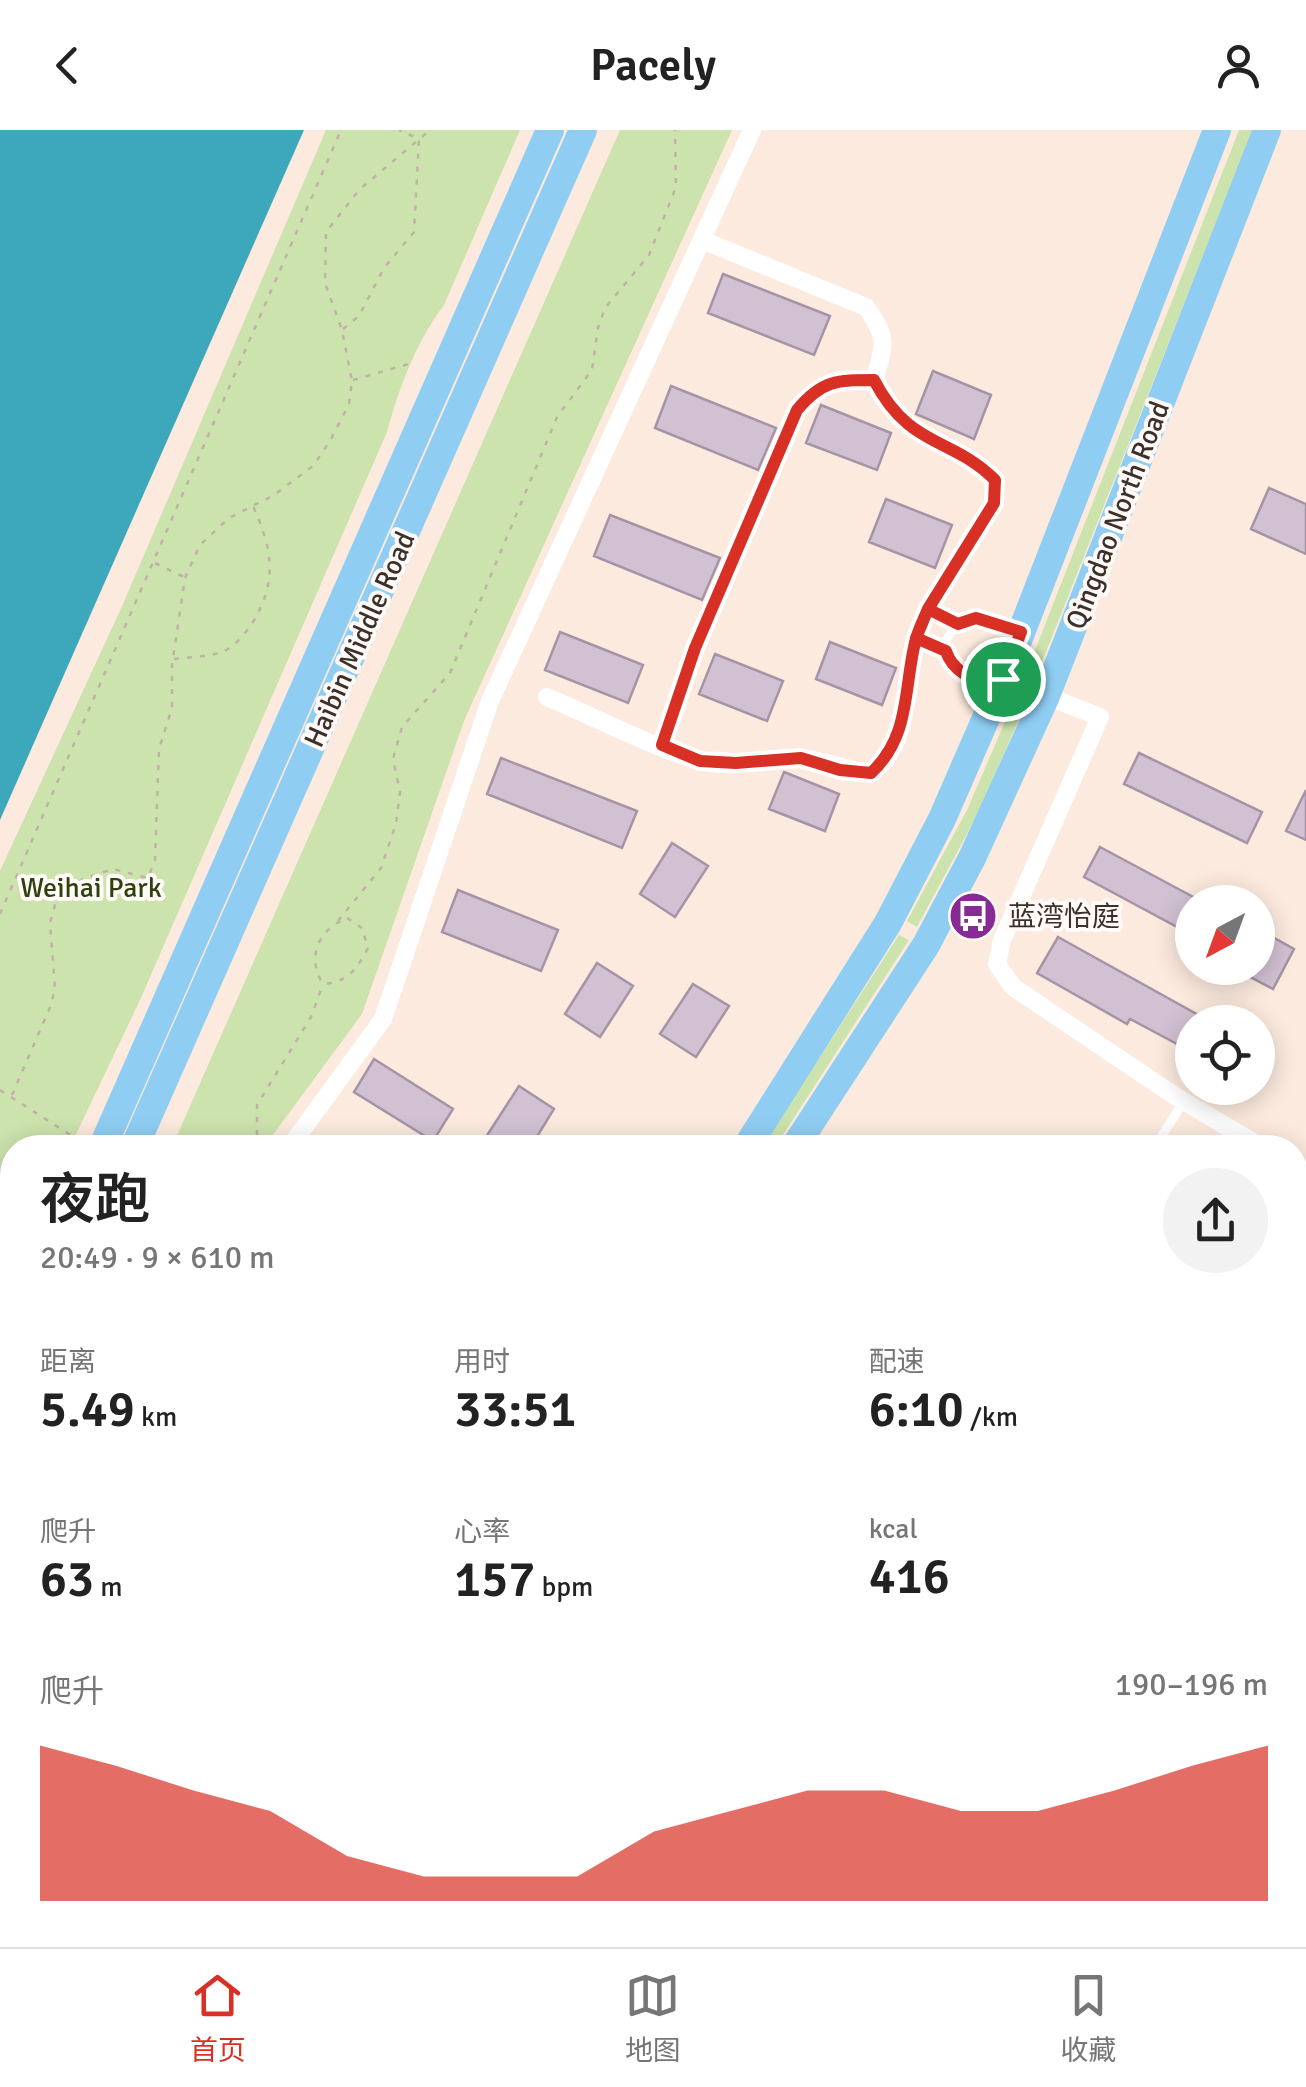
<!DOCTYPE html>
<html lang="zh">
<meta charset="utf-8">
<style>
:root{--surface:#fff;--page:#f2f2f2;--text:#222;--muted:#767676;--line:#e0e0e0;--accent:#d93025}
body{margin:0;font-family:Signika,"Noto Sans SC",sans-serif;background:var(--page);color:var(--text);height:100vh;display:flex;flex-direction:column;font-size:38px;white-space:nowrap}
*{box-sizing:border-box;margin:0}
p{font-size:32px;color:var(--muted)}
.icon{flex:none;width:55px;height:55px;fill:none;stroke:currentColor;stroke-width:2;stroke-linecap:round;stroke-linejoin:round}
.map{position:relative;flex:1;overflow:hidden}
.panel{position:absolute;left:0px;top:1005px;width:1308px;height:812px;display:flex;flex-direction:column;background:var(--surface);border-radius:40px 40px 0 0;box-shadow:0 5px 25px #0003}
.panel>*{flex:none}
.needle{width:65px;rotate:221deg}
.buttons{position:absolute;left:1175px;top:755px;display:grid;gap:20px}
.buttons a{display:grid;place-items:center;width:100px;height:100px;border-radius:50%;background:var(--surface);box-shadow:0 5px 25px #0003;font-size:50px}
.pin{position:absolute;display:grid;place-items:center;width:85px;height:85px;color:#fff;margin:-42px;border:5px solid #fff;border-radius:50%;box-shadow:0 2px 10px #0007}
.round{display:grid;place-items:center;flex:none;width:105px;height:105px;border-radius:52px;background:var(--page)}
.summary{display:flex;align-items:center;justify-content:space-between;height:170px;padding:0 40px}
h1{font-size:55px;font-weight:600;line-height:75px}
.figures{display:grid;grid-template-columns:repeat(3,1fr);gap:15px;height:170px;padding:10px 40px}
.figures div{display:grid;align-content:center}
.figures b{font-size:50px;font-weight:600}
.figures small{font-size:28px;font-weight:400}
.figures p{font-size:28px}
.chart{height:280px;padding:20px 40px}
.chart p{display:flex;justify-content:space-between}
.chart svg{width:100%;height:180px;margin-top:10px;fill:var(--accent);opacity:.7}
header{display:flex;justify-content:space-between;align-items:center;height:130px;padding:0 40px;background:var(--surface);font-size:45px;font-weight:600}
.menu{display:flex;justify-content:space-around;align-items:center;height:140px;border-top:2px solid var(--line);background:var(--surface);font-size:28px;color:var(--muted)}
.menu a{display:grid;justify-items:center;gap:5px}
.menu .on{color:var(--accent)}
.map>svg:first-child{display:block}
.green{fill:#cce3ad}
.water{fill:#3da7bb}
.building{fill:#d2c1d3;stroke:#a594a6;stroke-width:2.5}
.lines{fill:none;stroke-linecap:round;stroke-linejoin:round}
.path{stroke:#c0b1a7;stroke-width:2.5;stroke-dasharray:5 8;stroke-linecap:butt}
.service{stroke:#fff;stroke-width:9}
.minor{stroke:#fff;stroke-width:18}
.tertiary{stroke:#fff;stroke-width:22}
.secondary{stroke:#fff;stroke-width:25}
.primary{stroke:#8fcdf3;stroke-width:28}
.route-casing{stroke:#fff;stroke-width:20}
.route{stroke:#d93025;stroke-width:12}
.labels{text-anchor:middle;stroke-width:8;stroke-linejoin:round;paint-order:stroke}
.street-label{font-size:28px;fill:#3a312b;stroke:#fffaf7}
.park-label{font-size:28px;fill:#2e400d;stroke:#fffaf7}
.poi-label{font-size:28px;fill:#3a312b;stroke:#fffaf7;text-anchor:start}
</style>
<header><svg class="icon" aria-label="back" viewBox="0 0 24 24"><path d="M15 5l-7 7 7 7"/></svg>Pacely<svg class="icon" aria-label="person" viewBox="0 0 24 24"><circle cx="12" cy="8" r="4"/><path d="M4 21q1-7 8-7t8 7"/></svg></header>
<div class="map">
<svg width="1306" height="1817" viewBox="0 0 1306 1817">
<rect width="100%" height="100%" fill="#fceade"/>
<path class="green" d="M326,0H520L444,175C416,212 399,258 387,302L140,870L70,1017L12,1018V1136L0,1158V741L123,474Z
M620,0H732L464,591L362,884L264,1017H172Z
M1239,0H1253L1040,537L1030,533Z
M1017,564L1028,569L977,685L917,797L907,791L967,680Z
M899,805L909,810L775,1017L761,1018Z"/>
<path class="water" d="M0,0H304L0,690Z"/>
<path class="building" d="M723,144L830,186L814,225L708,183Z
M933,241L991,265L974,309L916,284Z
M671,256L776,298L758,340L655,298Z
M821,275L891,303L877,340L806,313Z
M1269,358L1306,374V424L1251,399Z
M886,369L952,395L935,438L869,412Z
M610,385L720,428L702,470L594,426Z
M560,502L643,535L628,573L545,540Z
M830,512L896,538L882,575L816,549Z
M715,524L783,551L767,591L699,564Z
M1139,623L1262,682L1247,713L1124,654Z
M501,628L637,681L622,718L487,664Z
M784,642L839,664L825,701L769,679Z
M1306,660V710L1286,701Z
M672,713L708,736L675,787L640,764Z
M1100,717L1197,769L1181,799L1084,747Z
M458,760L558,800L541,841L442,802Z
M1258,799L1294,819L1273,859L1233,838H1258Z
M1058,807L1211,892H1192V922L1130,889L1127,894L1037,843Z
M597,833L633,856L600,907L565,884Z
M693,854L729,876L696,927L660,904Z
M374,929L453,979L433,1011L354,962Z
M519,956L554,979L530,1018H502L486,1007Z
M12,1458V1524L0,1516V1478Z
M105,1805H158L150,1817H97Z
M425,1805H448L467,1817H417Z
M482,1805H520L513,1817H474Z
M626,1805H706L699,1817H647Z"/>
<g class="lines">
<path class="path" d="M343,199L359,186L384,138L414,102L419,9L399,0
M353,250L412,233
M155,433L184,447
M174,529C189,527 208,527 222,522C233,518 244,505 251,495C278,453 273,420 253,376
M0,784L341,0
M347,788L362,798L368,818C357,839 348,852 323,854C306,827 318,800 347,788Z
M338,791L381,738L396,694L400,662L393,629L402,597L450,543L557,287L592,240L598,198L605,178L649,125L676,57L675,0
M0,960L80,1011
M12,965L51,875L55,858L50,793L57,768L83,749L113,739L148,748L155,730L159,619L172,578V535L185,448L200,415L229,388L274,365L313,336L330,311L349,274L352,251L342,200L325,153L326,102L359,60L430,0
M257,1018V975L311,887L322,857"/>
<path class="service" d="M929,480L958,494
M917,508L946,521
M996,559C971,548 953,541 944,514C963,476 984,490 1016,500
M1154,1018L1184,971"/>
<path class="minor" d="M702,110L866,177C888,207 885,215 874,250
M1003,549L1100,587L1002,810L997,834L1013,857L1175,966L1263,1018
M547,567C596,588 646,614 696,630C728,640 763,627 796,628C821,629 846,640 871,643L886,630L898,607L914,515L928,479L994,373L995,350C951,306 910,319 874,250C837,250 822,251 797,280L695,518L662,615
M289,1018L383,889L490,571L752,0
M1295,1036L1306,1043"/>
<path class="tertiary" d="M1295,1782L1306,1789
M1264,1805L1284,1817
M719,1817L727,1805"/>
<path class="secondary" d="M1295,1567L1306,1549
M1295,1607L1306,1588
M1139,1817L1146,1805
M1172,1817L1179,1805"/>
<path class="primary" d="M102,1018L550,0
M134,1018L583,0
M746,1018L888,793L942,689L1003,549L1217,0
M794,1018L926,815L972,728L1046,566L1267,0
M0,1225L12,1200
M0,1285L12,1264
M250,1817L258,1805
M300,1817L307,1805"/>
</g>
<g class="lines">
<g class="route-casing">
<path id="route" d="M1003,549L998,560C978,551 953,544 946,521L916,508L928,479L994,373L995,350C951,306 910,319 874,250C837,250 822,250 797,280L695,518L662,615L700,631L736,633L801,628L840,640L871,643C909,608 904,563 914,517C916,504 923,491 928,479L958,494L976,488L1021,502L1003,549"/>
</g>
<use href="#route" class="route"/>
</g>
<defs>
<g id="bus-disc" transform="scale(2.5)"><circle r="9.5" fill="#882a95" stroke="#fffaf7"/><path d="M-5-6H5V4H4V6H2V4H-2V6H-4V4H-5ZM-3.5-4V0h7V-4ZM-3.5 1.2v1.5H-2V1.2ZM2 1.2v1.5H3.5V1.2Z" fill="#fff"/></g>
</defs>
<g fill-rule="evenodd">
<use href="#bus-disc" x="973" y="786"/>
</g>
<g class="labels">
<g class="street-label">
<text transform="translate(1117 385) rotate(-69)" y="10">Qingdao North Road</text>
<text transform="translate(359 509) rotate(-66)" y="10">Haibin Middle Road</text>
</g>
<g class="park-label">
<text x="91" y="767">Weihai Park</text>
</g>
<g class="poi-label">
<text x="1008" y="796">蓝湾怡庭</text>
</g>
</g>
</svg>
<div class="buttons">
<a><svg class="needle" viewBox="-14 -14 28 28"><path d="M0-13l5 13h-10z" fill="#e53935"/><path d="M0 13l5-13h-10z" fill="#767676"/></svg></a>
<a><svg class="icon" aria-label="locate" viewBox="0 0 24 24"><circle cx="12" cy="12" r="6"/><path d="M12 2v4M12 18v4M2 12h4M18 12h4"/></svg></a>
</div>
<div class="pin" style="left:1003px;top:549px;background:#1e9e55"><svg class="icon" aria-label="arrive" viewBox="0 0 24 24"><path d="M6 21V4h12l-3 4 3 4H6"/></svg></div>
<section class="panel">
<div class="summary"><div><h1>夜跑</h1><p>20:49 · 9 × 610 m</p></div><a class="round"><svg class="icon" aria-label="share" viewBox="0 0 24 24"><path d="M12 15V3M7 8l5-5 5 5M5 13v7h14v-7"/></svg></a></div>
<div class="figures">
<div><p>距离</p><b>5.49<small> km</small></b></div>
<div><p>用时</p><b>33:51</b></div>
<div><p>配速</p><b>6:10<small> /km</small></b></div>
</div>
<div class="figures">
<div><p>爬升</p><b>63<small> m</small></b></div>
<div><p>心率</p><b>157<small> bpm</small></b></div>
<div><p>kcal</p><b>416</b></div>
</div>
<div class="chart"><p><span>爬升</span>190–196 m</p>
<svg viewBox="0 0 160 44" preserveAspectRatio="none"><path d="M0 44V6L10 11L20 17L30 22L40 33L50 38L60 38L70 38L80 27L90 22L100 17L110 17L120 22L130 22L140 17L150 11L160 6V44z"/></svg>
</div>
</section>
</div>
<nav class="menu">
<a class="on"><svg class="icon" aria-label="home" viewBox="0 0 24 24"><path d="M3 11l9-7 9 7M6 9v11h12V9"/></svg>首页</a>
<a><svg class="icon" aria-label="map" viewBox="0 0 24 24"><path d="M3 6l6-2 6 2 6-2v14l-6 2-6-2-6 2zM9 4v14M15 6v14"/></svg>地图</a>
<a><svg class="icon" aria-label="saved" viewBox="0 0 24 24"><path d="M7 4h10v16l-5-4-5 4z"/></svg>收藏</a>
</nav>
